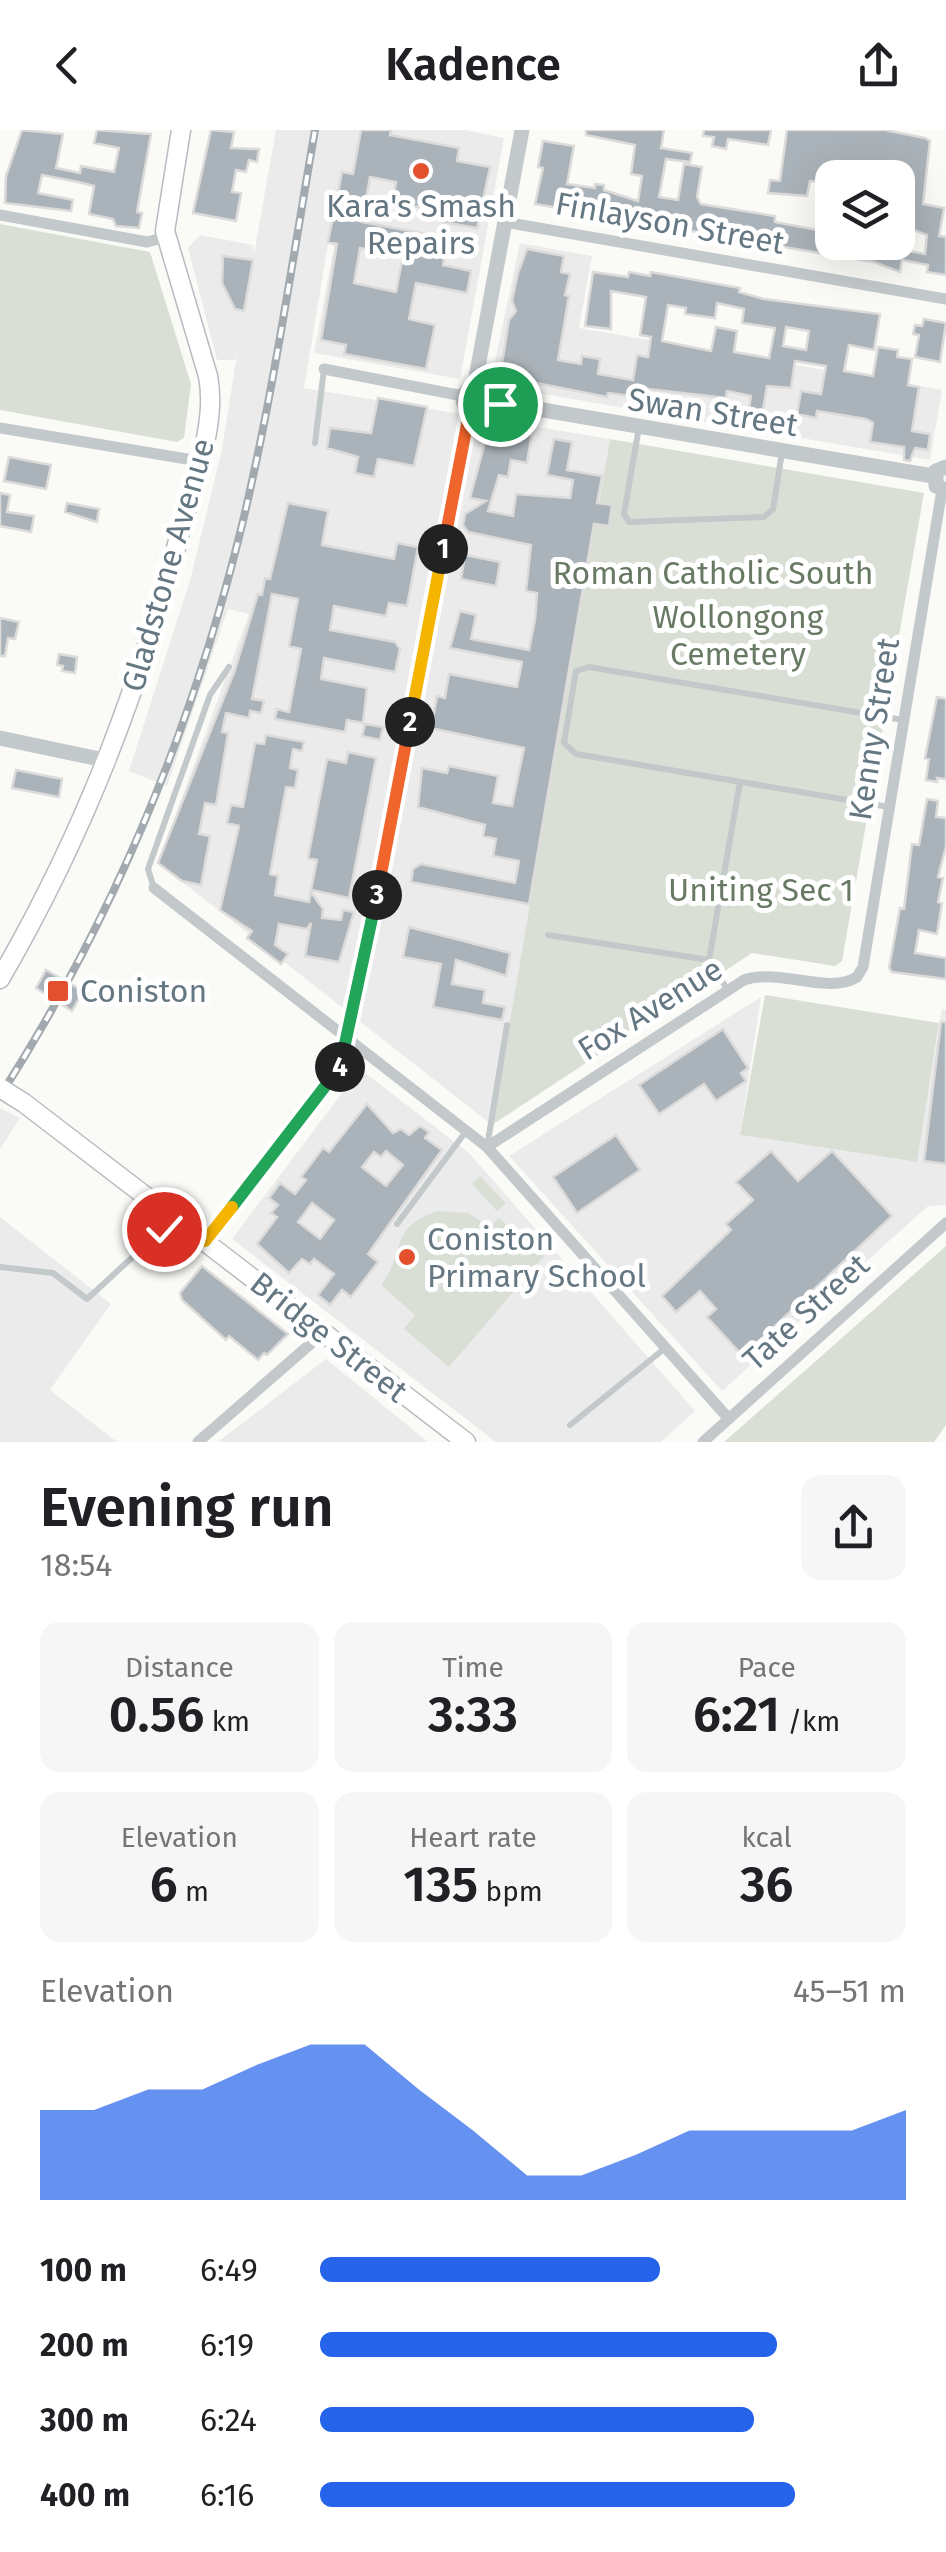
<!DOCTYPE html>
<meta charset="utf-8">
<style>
:root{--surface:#fff;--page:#f6f6f6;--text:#202124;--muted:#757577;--accent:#2563eb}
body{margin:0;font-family:"Fira Sans",sans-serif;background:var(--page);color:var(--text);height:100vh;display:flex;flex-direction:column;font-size:38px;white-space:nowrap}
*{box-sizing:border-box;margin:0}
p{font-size:32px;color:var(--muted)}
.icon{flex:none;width:55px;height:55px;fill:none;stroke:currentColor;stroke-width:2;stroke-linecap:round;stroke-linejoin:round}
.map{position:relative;height:1312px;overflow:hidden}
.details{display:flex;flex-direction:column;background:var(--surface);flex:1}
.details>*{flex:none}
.fabs{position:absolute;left:815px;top:30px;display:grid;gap:20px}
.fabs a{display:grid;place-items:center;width:100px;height:100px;border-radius:20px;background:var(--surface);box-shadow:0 10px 40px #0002;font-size:50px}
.pin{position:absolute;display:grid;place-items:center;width:85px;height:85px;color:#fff;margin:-42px;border:5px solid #fff;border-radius:50%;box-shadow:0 2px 10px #0007}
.km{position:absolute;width:50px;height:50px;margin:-25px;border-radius:50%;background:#222;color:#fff;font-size:28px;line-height:50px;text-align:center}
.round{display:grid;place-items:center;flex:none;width:105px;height:105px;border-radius:20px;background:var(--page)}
.headline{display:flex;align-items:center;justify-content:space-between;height:170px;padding:0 40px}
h1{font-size:55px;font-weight:600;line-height:75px}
.stats{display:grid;grid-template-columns:repeat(3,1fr);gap:15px;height:170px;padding:10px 40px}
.stats div{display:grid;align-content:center;border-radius:20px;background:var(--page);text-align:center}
.stats b{font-size:50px;font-weight:600}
.stats small{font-size:28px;font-weight:400}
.stats p{font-size:28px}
.chart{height:280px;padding:20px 40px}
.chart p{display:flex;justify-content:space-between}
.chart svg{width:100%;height:180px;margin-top:10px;fill:var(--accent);opacity:.7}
ul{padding:0 40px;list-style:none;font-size:32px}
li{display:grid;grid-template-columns:160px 120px 1fr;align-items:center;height:75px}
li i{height:25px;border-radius:12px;background:var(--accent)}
header{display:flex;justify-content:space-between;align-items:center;height:130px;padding:0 40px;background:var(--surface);font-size:45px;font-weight:600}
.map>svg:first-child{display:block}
.built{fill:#ebebeb}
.green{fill:#dadfd6}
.building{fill:#aab3b9;stroke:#dcdbda;stroke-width:2.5;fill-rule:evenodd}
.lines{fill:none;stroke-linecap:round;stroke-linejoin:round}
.secondary-casing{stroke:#b6bcc0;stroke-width:21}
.service{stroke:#c3c8cb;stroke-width:6}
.minor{stroke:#c3c8cb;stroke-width:11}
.tertiary{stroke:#c3c8cb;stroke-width:15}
.secondary{stroke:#fff;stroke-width:18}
.rail-casing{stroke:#a2aaaf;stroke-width:8}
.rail{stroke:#fff;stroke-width:4;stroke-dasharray:11;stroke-linecap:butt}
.secondary-bridge-casing{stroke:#b6bcc0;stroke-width:21;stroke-linecap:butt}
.secondary-bridge{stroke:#fff;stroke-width:18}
.split-1-casing{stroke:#fff;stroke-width:20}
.split-2-casing{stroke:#fff;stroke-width:20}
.split-3-casing{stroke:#fff;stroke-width:20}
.split-4-casing{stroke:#fff;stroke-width:20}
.split-5-casing{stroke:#fff;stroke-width:20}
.split-6-casing{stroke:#fff;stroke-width:20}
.split-1{stroke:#f0652b;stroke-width:12}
.split-2{stroke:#f5b400;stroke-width:12}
.split-3{stroke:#f0652b;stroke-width:12}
.split-4{stroke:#22a559;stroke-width:12}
.split-5{stroke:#22a559;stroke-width:12}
.split-6{stroke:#f5b400;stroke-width:12}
.poi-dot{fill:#e3502e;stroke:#fff;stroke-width:4}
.labels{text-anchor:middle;stroke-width:10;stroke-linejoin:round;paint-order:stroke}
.poi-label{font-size:32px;fill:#657782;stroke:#fff;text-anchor:start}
.street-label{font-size:32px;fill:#657782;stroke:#fff}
.park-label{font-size:32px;fill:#687a64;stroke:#fff}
</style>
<header><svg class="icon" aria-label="back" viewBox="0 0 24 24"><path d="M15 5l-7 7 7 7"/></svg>Kadence<svg class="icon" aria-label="share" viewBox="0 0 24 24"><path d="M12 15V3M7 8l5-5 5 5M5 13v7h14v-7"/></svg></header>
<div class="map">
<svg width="946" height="1312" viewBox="0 0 946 1312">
<rect width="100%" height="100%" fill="#fafaf7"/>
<path class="built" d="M276,0H465L504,8L460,249L314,223L334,116L328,114L304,258L610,309L492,995L158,733L249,484L228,479L167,656L129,641L191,447L222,319L238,218L235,230H217L188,118L200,105L253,115L254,124Z
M520,113L592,126L579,198L942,260L930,330L490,255Z
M761,867L740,1005L916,1032L942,879L946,880V1075L928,1076L722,1261L509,1026Z
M360,939L469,1023L695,1281L661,1312H496L232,1109Z
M0,978L20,988L0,1019Z
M0,1087L111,1174L50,1260L117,1312H0Z
M326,1229L428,1312H218Z"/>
<path class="green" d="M0,94L150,122L191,254L184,308L177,312L0,280Z
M610,309L924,363L842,831L835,836L752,823L492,995Z
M765,865L939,893L917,1032L740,1005Z
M480,1046L506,1073L497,1081L472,1054Z
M437,1081L468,1083L490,1097L499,1088L544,1126L449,1237L404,1199L415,1185L381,1155C405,1126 388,1097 437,1081Z
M946,1116V1295L934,1312H724Z"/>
<path class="building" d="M22,0L63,4L56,38L80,43L81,36L114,42L119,18L94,13L97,0L151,4L137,82L142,83L139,98L116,96L113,89L89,84L94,56L78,52L42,45L38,63L73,70L71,81L5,73L6,46Z
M211,0L234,2L231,18L259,19L257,32L249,30L246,42L236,40L232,62L241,63L236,91L193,83Z
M361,0H391L390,5L459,18L457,31L490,37L477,98L442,92L444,82L392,72L396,52L370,47L362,92L448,108L443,135L471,141L467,163L416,153L409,189L435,195L426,239L344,224L346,215L321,210L337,114L328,112L335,78L342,42L353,44ZM360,118L403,126L396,162L354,153Z
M586,0H664L661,18L692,23L690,32L666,29L659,67L678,70L684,34L702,37L697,67L701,74L775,86V92L817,100L820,82L832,84V112H891L890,118L925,124L927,105L898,94L902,67H898V48H857L834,40L831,54L810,51L807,66L768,63L770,50L780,51L787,0H885L925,8L930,11L923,74L944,78L939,106L946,107V145L927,142L928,135L902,130L900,142L874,132L778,116L779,111L722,101L721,106L535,74L543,38L538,37L543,11L574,16L567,54L595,58V54L604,55V60L638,71L642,46L631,44L635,15L586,5Z
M704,0H771L768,15L728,9L726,19L712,16L714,7L703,6Z
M527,119L564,126L561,142L570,144L565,165L569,166L558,230L581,234L582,226L600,229L598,244L633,250L637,225L648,227L651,207L640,205L646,167L611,161V199L585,196L593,142L628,147L629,142L650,146L651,142L740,158L739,162L764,169L880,184L874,220L849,215L844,241L873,246L878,217L898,220L897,227L912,229L908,255L919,257L912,301L930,304L928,320L915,318L910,331L904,330V317L870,312L873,293L866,289L817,281L816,288L797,284L801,261L821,264L826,236L795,231L791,258L767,256L761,292L747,290L751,266L727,261L726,268L649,259L647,268H640L638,276L629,275L630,266L608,263L607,267L500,246L509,190L516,181L512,171L518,143ZM717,173L744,179L742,193L775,198L769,228L734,222L737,201L716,197L711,221L662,211L668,175L686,178L685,184L715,188ZM786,197L809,201L806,220L783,216Z
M223,126L253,130L244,181L235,179L222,153Z
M924,189L946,193L940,232L915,227L919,205L913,204L915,195L922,196Z
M378,268L427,277L414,336L378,329L374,347L355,343L358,327L327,318L330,298L371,303Z
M490,294L532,302L527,333L511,330L508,347L499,345L488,381L513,386L516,364L570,368L573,350L547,345L554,309L572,312L567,340L602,346L597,373L612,375L609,396L594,394L529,774L411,752L413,739L421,734L515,753L519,731L493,726L496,709L483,706L485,695L418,677L422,638L447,643L449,636L498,646L493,673L512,676L524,618L431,598L437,566L445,568L449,544L517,557L522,532L450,518L460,481L476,485L471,509L529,520L535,490L537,463L526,461L531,415L468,402L463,395L465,384L486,371L470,368Z
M9,327L51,335L46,359L4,351Z
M0,363L10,365L7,382L34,386L31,402L0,396Z
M67,373L99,379L97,392L65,382Z
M288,373L328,381L322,415L394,429L397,413L418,417L407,476L389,473L386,486L334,476L330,500L395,512L400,519L395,542L324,528L321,549L367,558L363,593L347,590L345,602L275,589L277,579L289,582L301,519L289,516L298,469L272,464L252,569L264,571L261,583L250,581L249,588L226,583L222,602L228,603L216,675L205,673L199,704L210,706L201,755L182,751L158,733L235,540L258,464L262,465L265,448L270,449Z
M465,425L500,432L496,456L461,449Z
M0,488L19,492L15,509L8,508L5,526H0Z
M59,524L77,527L75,543L62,541L63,536L57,535Z
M937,567L946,569V649L937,648V652L926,650L929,629L925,628Z
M365,594L383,597L380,610L362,606Z
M266,605L304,612L302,621L293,619L290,638L298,640L295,658L286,657L270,744L278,746L275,765L309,772L311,762L323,779L322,788L341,790L343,780L354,782L339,832L305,826L311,793L307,799L279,794L275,815L288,824L281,834L247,808L252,801L220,780L239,696L227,693L231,675L243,677L255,613L264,614Z
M348,622L376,628L349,768L311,760L317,730L308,728L327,629L346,633Z
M16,640L62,649L59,667L12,658Z
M927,669L938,671L936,687L946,688V716L938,747L943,748L938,772L942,773L937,804L919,800L915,823L946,828V849L892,842L889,838L900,778L904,779L912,714L919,715Z
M409,797L510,823L506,846L456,830L452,854L485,860L483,873L505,877L502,890L433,877L441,834L403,827Z
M46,840L83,861L72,881L36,858Z
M941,892H946V1034L924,1031Z
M723,899L748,938L741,943L746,951L716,971L704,954L659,984L639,955Z
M367,974L393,1003L401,999L409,1005L420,996L429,1002L425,1008L442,1020L368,1124L378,1132L351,1167L342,1160L330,1175L318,1165L334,1144L314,1129L310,1134L302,1129L289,1143L257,1114L277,1087L271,1083L278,1075L269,1068L280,1053L295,1064L306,1050L301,1047L323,1018L329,1022ZM386,1021L403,1035L386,1056L362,1037L374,1022L381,1027ZM312,1073L334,1090L320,1109L298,1092Z
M616,1005L640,1040L577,1083L553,1047Z
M771,1021L798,1051L832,1021L892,1086L743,1226L707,1187L716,1179L700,1161L676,1182L662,1166L731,1100L726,1094L753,1070L736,1052Z
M202,1136L288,1204L267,1225L264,1223L258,1230L229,1206L226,1210L182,1170L180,1163Z"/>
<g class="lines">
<g class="secondary-casing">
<path id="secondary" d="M0,849C86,701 141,554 184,388C196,344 217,292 208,246L165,101L181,0
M24,973L466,1312"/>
</g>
<path class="service" d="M639,297L624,384L629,392L764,387L773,379L782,322
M315,313L324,239
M889,677L576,624L564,613L576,541L589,537L903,590
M154,758L148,739L210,565L229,537
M548,805L709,830
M727,859L709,830L740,652
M487,1017L507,895
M397,1094L467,1000
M0,1137L53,1143L87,1169L174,1089
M570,1295L664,1219"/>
<path class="minor" d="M0,85L147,112L166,107
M504,92L946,169
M324,239L463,266
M0,298L199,331
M154,758L487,1017L729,1289
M487,1017L744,850C781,838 829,865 857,847L863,837L942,360
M198,1312L323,1203
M703,1312L946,1093"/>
<path class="tertiary" d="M474,258L522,0
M463 269a10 10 0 1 1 20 0a10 10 0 1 1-20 0Z
M483,270L933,346
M946,337L936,341V356L946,360
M0,608L109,631
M205,1111L334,947L346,923L470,279"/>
<use href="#secondary" class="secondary"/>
<g class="rail-casing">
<path id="rail" d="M0,966C112,791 193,597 242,395C273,266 292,132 315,0"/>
</g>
<use href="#rail" class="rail"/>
<g class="secondary-bridge-casing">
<path id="secondary-bridge" d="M0,958L24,973"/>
</g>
<use href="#secondary-bridge" class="secondary-bridge"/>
</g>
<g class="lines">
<g class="split-1-casing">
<path id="split-1" d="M443,419L470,279L483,270L500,274"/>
</g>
<g class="split-2-casing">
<path id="split-2" d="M410,592L443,419"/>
</g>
<g class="split-3-casing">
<path id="split-3" d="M377,765L410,592"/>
</g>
<g class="split-4-casing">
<path id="split-4" d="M340,937L377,765"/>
</g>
<g class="split-5-casing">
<path id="split-5" d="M232,1077L340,937"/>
</g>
<g class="split-6-casing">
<path id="split-6" d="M164,1099L175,1088L205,1111L232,1077"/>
</g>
<use href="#split-1" class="split-1"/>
<use href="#split-2" class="split-2"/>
<use href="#split-3" class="split-3"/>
<use href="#split-4" class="split-4"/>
<use href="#split-5" class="split-5"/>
<use href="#split-6" class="split-6"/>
</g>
<g class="poi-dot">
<circle cx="421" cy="41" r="10"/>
<rect x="46" y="849" width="24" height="24" rx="5"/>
<circle cx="407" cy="1127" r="10"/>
</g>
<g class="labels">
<g class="poi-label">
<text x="421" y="87" text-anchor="middle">Kara's Smash<tspan x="421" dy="37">Repairs</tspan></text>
<text x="80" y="872">Coniston</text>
<text x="427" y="1120">Coniston<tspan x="427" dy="37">Primary School</tspan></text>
</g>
<g class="street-label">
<text transform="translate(670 93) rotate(10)" y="11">Finlayson Street</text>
<text transform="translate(713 282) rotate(9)" y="11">Swan Street</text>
<text transform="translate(168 435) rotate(-74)" y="11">Gladstone Avenue</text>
<text transform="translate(874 599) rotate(-81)" y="11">Kenny Street</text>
<text transform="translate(650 879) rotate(-32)" y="11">Fox Avenue</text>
<text transform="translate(806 1182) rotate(-42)" y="11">Tate Street</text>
<text transform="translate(329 1207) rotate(38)" y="11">Bridge Street</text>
</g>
<g class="park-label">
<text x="713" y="454">Roman Catholic South</text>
<text x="738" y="498">Wollongong<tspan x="738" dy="37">Cemetery</tspan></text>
<text x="761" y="771">Uniting Sec 1</text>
</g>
</g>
</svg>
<div class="fabs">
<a><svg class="icon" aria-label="layers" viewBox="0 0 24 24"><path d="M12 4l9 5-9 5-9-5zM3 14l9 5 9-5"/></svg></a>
</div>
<div class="pin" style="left:500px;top:274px;background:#1e9e55"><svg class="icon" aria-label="arrive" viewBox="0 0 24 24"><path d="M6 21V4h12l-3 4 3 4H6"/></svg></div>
<div class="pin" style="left:164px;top:1099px;background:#d93025"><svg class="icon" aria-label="check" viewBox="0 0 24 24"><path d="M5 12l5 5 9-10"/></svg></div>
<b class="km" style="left:443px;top:419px">1</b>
<b class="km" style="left:410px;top:592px">2</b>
<b class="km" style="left:377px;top:765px">3</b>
<b class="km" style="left:340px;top:937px">4</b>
</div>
<section class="details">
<div class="headline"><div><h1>Evening run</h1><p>18:54</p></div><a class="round"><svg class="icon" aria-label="share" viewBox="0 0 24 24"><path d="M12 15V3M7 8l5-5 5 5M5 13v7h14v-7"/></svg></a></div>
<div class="stats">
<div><p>Distance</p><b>0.56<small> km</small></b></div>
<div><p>Time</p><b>3:33</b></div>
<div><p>Pace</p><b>6:21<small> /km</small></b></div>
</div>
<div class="stats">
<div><p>Elevation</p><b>6<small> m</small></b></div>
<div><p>Heart rate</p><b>135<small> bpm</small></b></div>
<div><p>kcal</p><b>36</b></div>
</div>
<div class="chart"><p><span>Elevation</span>45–51 m</p>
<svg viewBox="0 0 160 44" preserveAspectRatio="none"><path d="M0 44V22L10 22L20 17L30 17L40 11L50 6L60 6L70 17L80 27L90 38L100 38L110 33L120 27L130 27L140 27L150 27L160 22V44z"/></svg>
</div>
<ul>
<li><b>100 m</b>6:49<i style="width:58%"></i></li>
<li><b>200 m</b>6:19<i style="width:78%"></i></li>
<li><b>300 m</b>6:24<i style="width:74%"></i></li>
<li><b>400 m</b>6:16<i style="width:81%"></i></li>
</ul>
</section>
